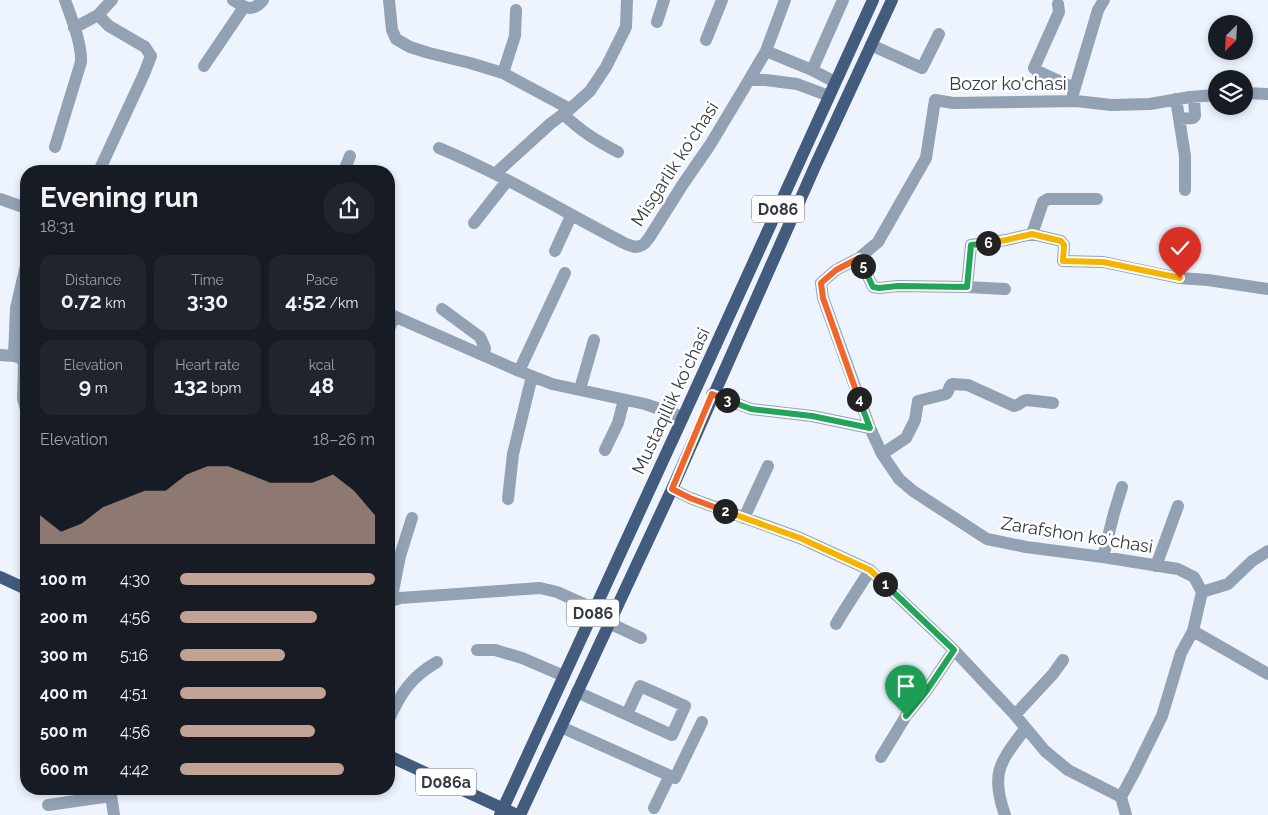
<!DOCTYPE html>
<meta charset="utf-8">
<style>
:root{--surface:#171b24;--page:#20242c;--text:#f1f3f6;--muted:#9ea1a6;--accent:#c1a294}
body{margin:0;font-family:Raleway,sans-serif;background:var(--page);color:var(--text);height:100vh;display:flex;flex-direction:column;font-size:19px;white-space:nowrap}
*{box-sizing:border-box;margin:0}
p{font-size:16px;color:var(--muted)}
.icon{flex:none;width:28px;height:28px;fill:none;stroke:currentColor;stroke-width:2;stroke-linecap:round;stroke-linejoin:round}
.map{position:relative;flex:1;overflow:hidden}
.side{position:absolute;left:20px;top:165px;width:375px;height:630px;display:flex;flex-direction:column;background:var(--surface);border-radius:20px;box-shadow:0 2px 8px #0003}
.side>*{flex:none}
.needle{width:32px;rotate:204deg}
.buttons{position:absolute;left:1208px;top:15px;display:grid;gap:10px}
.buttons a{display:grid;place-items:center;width:45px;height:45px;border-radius:50%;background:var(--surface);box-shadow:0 2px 8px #0003;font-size:25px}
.pin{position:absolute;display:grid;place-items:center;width:42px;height:42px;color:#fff;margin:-51px -21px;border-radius:50% 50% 50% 0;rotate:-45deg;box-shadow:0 0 5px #0007}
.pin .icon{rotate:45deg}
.km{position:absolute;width:25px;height:25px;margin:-12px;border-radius:50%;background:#222;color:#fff;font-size:14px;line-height:25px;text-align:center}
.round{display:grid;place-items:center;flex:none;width:52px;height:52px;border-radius:26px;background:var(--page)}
.head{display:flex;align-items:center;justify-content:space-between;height:85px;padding:0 20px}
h1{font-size:28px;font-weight:700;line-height:38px}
.stats{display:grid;grid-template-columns:repeat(3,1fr);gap:8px;height:85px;padding:5px 20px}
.stats div{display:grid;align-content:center;border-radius:12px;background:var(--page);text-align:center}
.stats b{font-size:21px;font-weight:700}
.stats small{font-size:14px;font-weight:400}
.stats p{font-size:14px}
.chart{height:140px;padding:10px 20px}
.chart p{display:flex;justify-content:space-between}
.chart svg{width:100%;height:90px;margin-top:5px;fill:var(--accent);opacity:.7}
ul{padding:0 20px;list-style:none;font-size:16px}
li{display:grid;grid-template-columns:80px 60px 1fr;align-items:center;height:38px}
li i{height:12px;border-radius:6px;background:var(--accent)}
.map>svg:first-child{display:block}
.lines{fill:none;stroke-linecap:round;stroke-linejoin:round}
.minor{stroke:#92a1b4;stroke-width:12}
.major{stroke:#435c7d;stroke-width:12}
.split-1-casing{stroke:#fff;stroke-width:10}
.split-2-casing{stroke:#fff;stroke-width:10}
.split-3-casing{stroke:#fff;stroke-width:10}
.split-4-casing{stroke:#fff;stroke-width:10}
.split-5-casing{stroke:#fff;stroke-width:10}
.split-6-casing{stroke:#fff;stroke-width:10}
.split-7-casing{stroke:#fff;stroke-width:10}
.split-1{stroke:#22a559;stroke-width:6}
.split-2{stroke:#f5b400;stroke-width:6}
.split-3{stroke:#f0652b;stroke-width:6}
.split-4{stroke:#22a559;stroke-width:6}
.split-5{stroke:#f0652b;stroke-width:6}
.split-6{stroke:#22a559;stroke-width:6}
.split-7{stroke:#f5b400;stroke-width:6}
.labels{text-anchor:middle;stroke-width:5;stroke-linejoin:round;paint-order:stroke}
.shield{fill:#fff;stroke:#71757b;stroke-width:1}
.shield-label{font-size:16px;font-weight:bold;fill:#343a43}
.street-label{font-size:18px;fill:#343a43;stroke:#fff}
</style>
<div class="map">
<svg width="1268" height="815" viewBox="0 0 1268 815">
<rect width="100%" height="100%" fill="#edf4fd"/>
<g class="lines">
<path class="minor" d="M233,0C245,8 252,13 263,0
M389,0L392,30L396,39L410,47L429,53L470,63L503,73L570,109
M1058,4L1059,12L1034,68L1037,71L1074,88
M98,15L109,26L145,47L151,56L144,74L99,171
M657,22L664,0
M74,28L98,15L112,0
M706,40L722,0
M871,45L922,68L939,34
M766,51L785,0
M204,66L244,7
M503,73L515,36L516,10
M749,80L766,51L812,70
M835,82L812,70L843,0
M1244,93L1268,94
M1073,94L1098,10L1104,0
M1176,99L1185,156V190
M563,114C581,131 595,140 618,152
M1179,119L1193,118L1195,116L1194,97
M55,147L81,62C82,44 71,17 65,0
M439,148C504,175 564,212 626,244L635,247L640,246L644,244L649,238L683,184L710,145L749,80H766L797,84L829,96
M344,171L350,156
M495,174L550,124L570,109L590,91L606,67L626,27L627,0
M0,199L26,208
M474,223L507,181
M1032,234L1043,202L1048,199H1097
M555,251L571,216
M859,258L873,287L879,288L898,286L967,287L971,245L1006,240L1032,234L1061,241L1064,245L1063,261L1103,262L1179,278L1208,280L1268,289
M967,287L1005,289
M442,309L480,337L485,348L484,355
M389,314L519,371L552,384L645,404L683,417
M389,329L394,316
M0,355L14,356L21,358L24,364L23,399L26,409
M14,356L16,308L26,265
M519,371L565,273
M580,389L594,340
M712,394L751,409L812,416L870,428L882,454L899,479L913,491L987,539L1026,547L1103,557L1178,569L1194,577L1202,592L1193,631L1181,653L1162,716L1135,771L1121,797
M870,428L823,298L821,283L836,270L859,258L878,242L926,158L935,100L953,103L1076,101L1111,105L1150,104L1190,97L1216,95
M605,450L618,423L624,400
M882,454L906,438L915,420L918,401L946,394C950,391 948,386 952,384L968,385L1014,406C1019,406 1022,400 1027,400L1053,403
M672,489L690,498L800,538L870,570L954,650L1015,715L1045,751L1068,770L1121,797L1126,815
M508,499L513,454L532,376
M744,518L768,466
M1103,557L1114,513L1122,487
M1156,566L1178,506
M1202,592L1228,584L1252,561L1268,551
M391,601L400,556L412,518
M389,603L391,601L400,598L540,588L557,592L595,609
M609,623L641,638
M836,624C847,605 859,588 870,570
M1193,631L1268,674
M477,650H495L522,658L564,676
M577,692L672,735L685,706L640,686L627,714
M1015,715L1053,674L1063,660
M389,719C401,693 411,677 437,662
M561,727L675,778L702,722
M881,757L906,716L927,690L954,650
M110,789L114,815
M48,805L111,796
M654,808L669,777
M1005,815C990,773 1000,762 1025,729"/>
<path class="major" d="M0,577L26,589
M389,756L517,815
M500,815L683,417L873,0
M520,815L672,489L816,164L892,0"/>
</g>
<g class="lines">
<g class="split-1-casing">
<path id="split-1" d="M885,584L954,650L927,690L906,716"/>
</g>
<g class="split-2-casing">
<path id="split-2" d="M725,511L800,538L870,570L885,584"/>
</g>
<g class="split-3-casing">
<path id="split-3" d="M725,511L690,498L672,489L712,394L727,400"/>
</g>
<g class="split-4-casing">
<path id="split-4" d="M727,400L751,409L812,416L870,428L859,399"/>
</g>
<g class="split-5-casing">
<path id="split-5" d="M859,399L823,298L821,283L836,270L859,258L863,266"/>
</g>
<g class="split-6-casing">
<path id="split-6" d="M863,266L873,287L879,288L898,286L967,287L971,245L988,243"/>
</g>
<g class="split-7-casing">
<path id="split-7" d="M988,243L1006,240L1032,234L1061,241L1064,245L1063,261L1103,262L1180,278"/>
</g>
<use href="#split-1" class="split-1"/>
<use href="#split-2" class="split-2"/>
<use href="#split-3" class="split-3"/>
<use href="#split-4" class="split-4"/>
<use href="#split-5" class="split-5"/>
<use href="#split-6" class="split-6"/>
<use href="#split-7" class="split-7"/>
</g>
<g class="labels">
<g class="shield">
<rect x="752" y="195.5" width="52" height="27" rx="4"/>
<rect x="567" y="599.5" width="52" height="27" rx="4"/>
<rect x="416" y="768.5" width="60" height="27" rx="4"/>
</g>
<g class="shield-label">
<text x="778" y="215">D086</text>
<text x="593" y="619">D086</text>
<text x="446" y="788">D086a</text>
</g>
<g class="street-label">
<text x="1008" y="90">Bozor ko'chasi</text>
<text transform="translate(675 164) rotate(-57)" y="6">Misgarlik koʻchasi</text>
<text transform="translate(671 401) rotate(-65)" y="6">Mustaqillik koʻchasi</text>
<text transform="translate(1077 535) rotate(9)" y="6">Zarafshon koʻchasi</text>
</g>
</g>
</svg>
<div class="buttons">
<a><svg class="needle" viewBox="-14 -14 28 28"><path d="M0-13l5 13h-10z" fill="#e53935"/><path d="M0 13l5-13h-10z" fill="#9ea1a6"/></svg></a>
<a><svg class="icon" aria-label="layers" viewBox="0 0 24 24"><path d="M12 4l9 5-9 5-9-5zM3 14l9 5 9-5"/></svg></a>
</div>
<div class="pin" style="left:906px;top:716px;background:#1e9e55"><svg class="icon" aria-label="arrive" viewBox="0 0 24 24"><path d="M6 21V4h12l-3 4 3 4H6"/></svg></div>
<div class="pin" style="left:1180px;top:278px;background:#d93025"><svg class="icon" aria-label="check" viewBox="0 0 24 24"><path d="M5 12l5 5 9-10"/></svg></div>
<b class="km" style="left:885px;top:584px">1</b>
<b class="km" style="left:725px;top:511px">2</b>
<b class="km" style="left:727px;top:400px">3</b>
<b class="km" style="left:859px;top:399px">4</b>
<b class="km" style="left:863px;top:266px">5</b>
<b class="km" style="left:988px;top:243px">6</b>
<section class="side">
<div class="head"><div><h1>Evening run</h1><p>18:31</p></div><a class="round"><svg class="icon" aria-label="share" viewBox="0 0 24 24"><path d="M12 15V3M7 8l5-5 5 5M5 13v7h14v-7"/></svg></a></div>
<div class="stats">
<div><p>Distance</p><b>0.72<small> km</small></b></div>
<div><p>Time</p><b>3:30</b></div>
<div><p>Pace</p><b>4:52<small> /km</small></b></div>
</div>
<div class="stats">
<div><p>Elevation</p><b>9<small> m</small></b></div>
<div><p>Heart rate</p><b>132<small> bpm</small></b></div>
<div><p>kcal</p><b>48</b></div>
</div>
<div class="chart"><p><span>Elevation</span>18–26 m</p>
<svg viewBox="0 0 160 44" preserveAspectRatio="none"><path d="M0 44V30L10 38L20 34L30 26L40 22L50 18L60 18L70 10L80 6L90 6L100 10L110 14L120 14L130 14L140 10L150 18L160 30V44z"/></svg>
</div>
<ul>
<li><b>100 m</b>4:30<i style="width:100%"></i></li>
<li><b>200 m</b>4:56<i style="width:70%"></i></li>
<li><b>300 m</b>5:16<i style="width:54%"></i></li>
<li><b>400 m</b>4:51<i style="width:75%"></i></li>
<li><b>500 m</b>4:56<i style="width:69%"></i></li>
<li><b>600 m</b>4:42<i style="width:84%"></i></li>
</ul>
</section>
</div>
